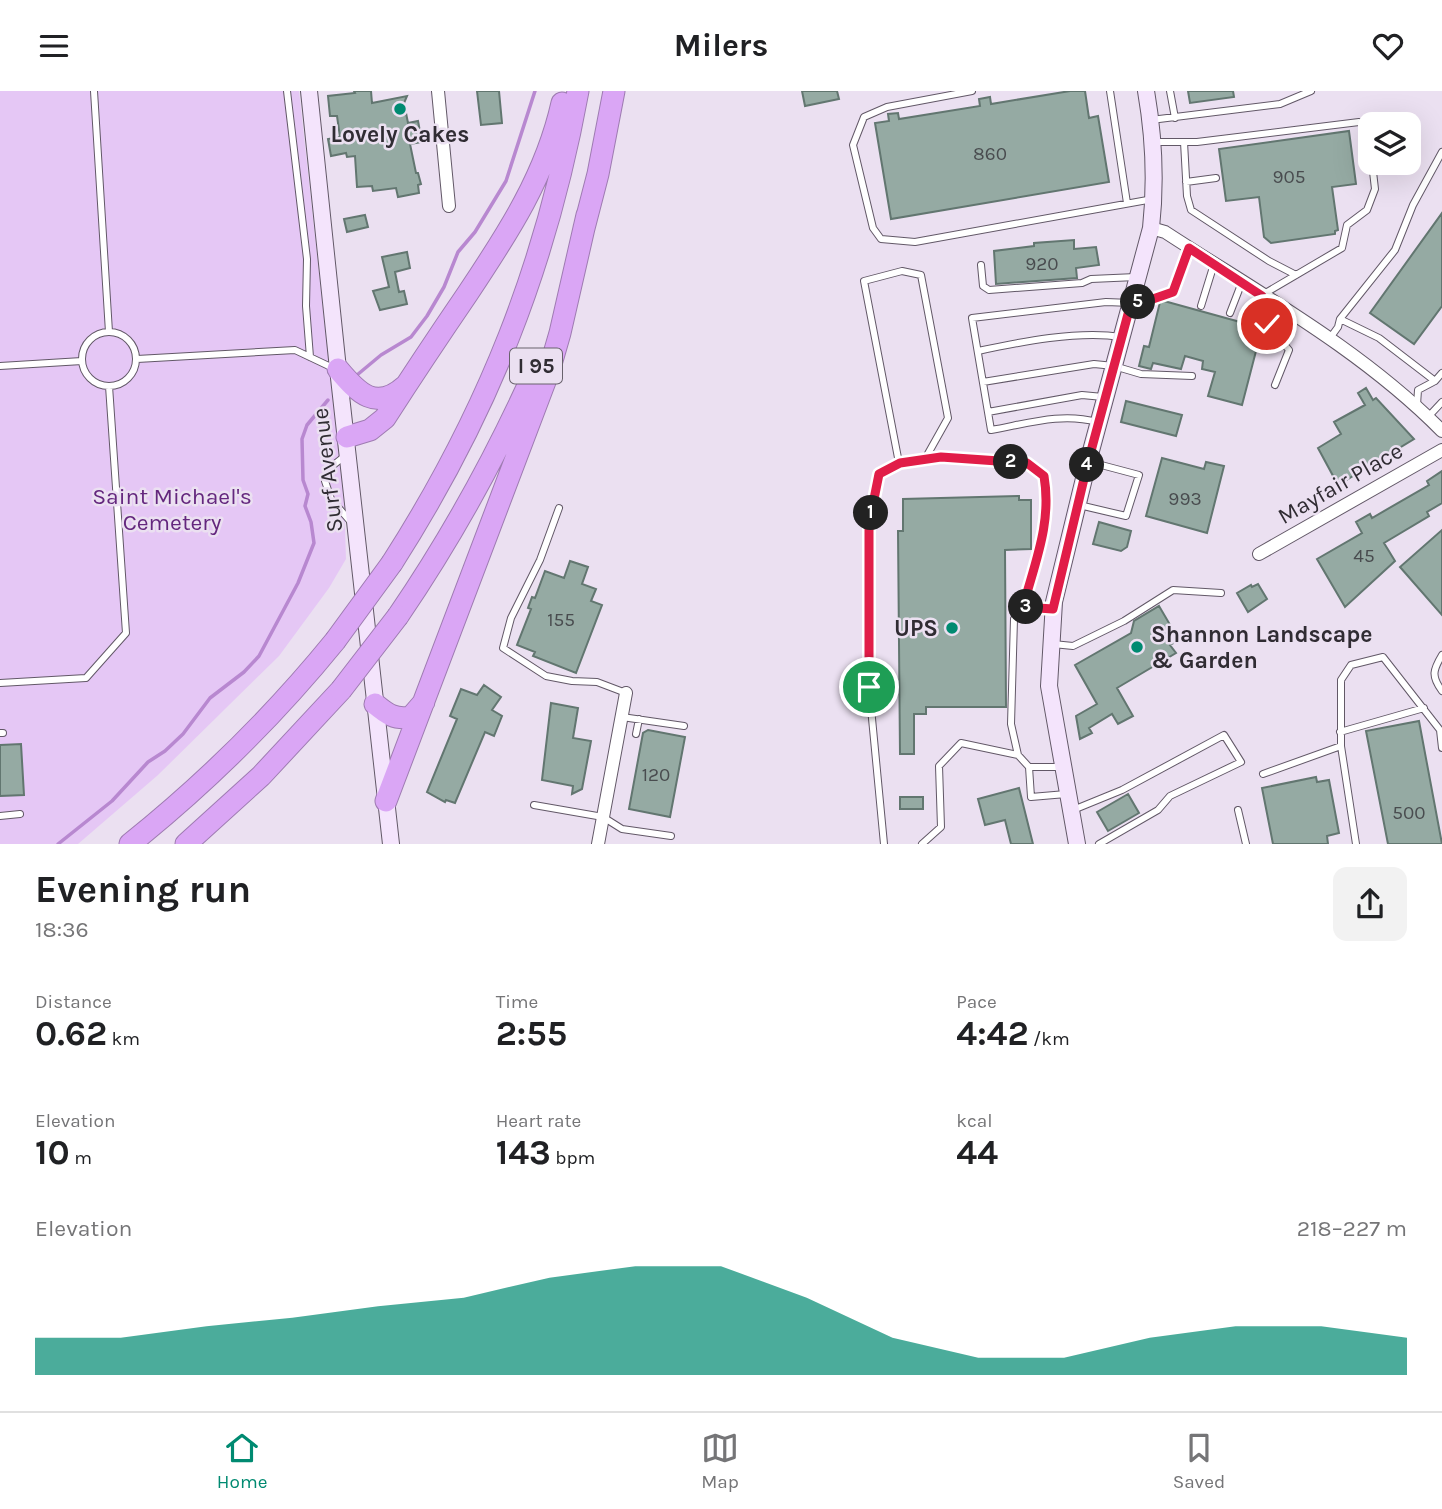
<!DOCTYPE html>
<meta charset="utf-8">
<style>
:root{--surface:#fff;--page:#f2f2f2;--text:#202124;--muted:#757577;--line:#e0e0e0;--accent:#008a71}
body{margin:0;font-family:Karla,sans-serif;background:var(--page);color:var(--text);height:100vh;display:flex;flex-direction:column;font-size:26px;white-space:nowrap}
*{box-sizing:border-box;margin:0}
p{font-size:23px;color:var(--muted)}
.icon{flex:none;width:38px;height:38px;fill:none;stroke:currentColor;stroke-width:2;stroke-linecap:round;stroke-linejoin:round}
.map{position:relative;height:753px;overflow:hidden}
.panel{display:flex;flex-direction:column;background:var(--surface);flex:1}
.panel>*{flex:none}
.tools{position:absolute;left:1358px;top:21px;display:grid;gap:14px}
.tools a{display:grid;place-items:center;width:63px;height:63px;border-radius:14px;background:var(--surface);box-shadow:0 7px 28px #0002;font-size:35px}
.pin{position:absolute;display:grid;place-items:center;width:60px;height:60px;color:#fff;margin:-30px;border:4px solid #fff;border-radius:50%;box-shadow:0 2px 7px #0007}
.km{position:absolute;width:35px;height:35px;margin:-18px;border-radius:50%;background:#222;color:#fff;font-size:19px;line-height:35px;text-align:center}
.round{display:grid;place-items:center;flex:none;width:74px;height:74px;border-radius:14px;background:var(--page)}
.overview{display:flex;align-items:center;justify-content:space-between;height:119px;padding:0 35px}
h1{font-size:38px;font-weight:700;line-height:52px}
.metrics{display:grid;grid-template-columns:repeat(3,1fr);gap:10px;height:119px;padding:7px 35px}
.metrics div{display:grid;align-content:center}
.metrics b{font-size:35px;font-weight:700}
.metrics small{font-size:19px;font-weight:400}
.metrics p{font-size:19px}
.chart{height:196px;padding:14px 35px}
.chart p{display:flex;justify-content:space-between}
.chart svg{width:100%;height:126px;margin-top:7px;fill:var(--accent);opacity:.7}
header{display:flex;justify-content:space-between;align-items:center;height:91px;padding:0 35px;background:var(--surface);font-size:32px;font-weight:700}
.menu{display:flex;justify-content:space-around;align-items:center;height:98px;border-top:2px solid var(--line);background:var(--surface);font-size:19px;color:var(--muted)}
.menu a{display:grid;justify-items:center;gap:4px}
.menu .on{color:var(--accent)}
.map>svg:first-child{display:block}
.green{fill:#e5c7f5}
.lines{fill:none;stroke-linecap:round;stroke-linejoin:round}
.stream{stroke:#b888d0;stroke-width:3.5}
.building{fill:#95aaa3;stroke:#627670;stroke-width:2}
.lane-casing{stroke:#625867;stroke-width:8}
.street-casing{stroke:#625867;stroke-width:14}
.secondary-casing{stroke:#625867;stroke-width:18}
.highway-casing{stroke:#9e7bb1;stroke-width:23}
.lane{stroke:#fff;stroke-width:6}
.street{stroke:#fff;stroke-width:12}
.secondary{stroke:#f4e4fc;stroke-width:16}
.highway{stroke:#daa6f5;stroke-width:21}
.highway-bridge-casing{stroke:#9e7bb1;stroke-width:23;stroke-linecap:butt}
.highway-bridge{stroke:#daa6f5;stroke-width:21}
.route-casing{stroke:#fff;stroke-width:14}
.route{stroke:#e11d48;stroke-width:9}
.poi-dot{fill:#008a71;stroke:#ebe0f1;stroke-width:2.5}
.labels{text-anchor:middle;stroke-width:5;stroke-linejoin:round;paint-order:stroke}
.number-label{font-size:19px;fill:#494c4f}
.shield{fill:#ebe0f1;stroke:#68626c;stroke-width:2}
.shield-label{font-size:21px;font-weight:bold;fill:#302c33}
.poi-label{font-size:23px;font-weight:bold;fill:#302c33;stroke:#ebe0f1}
.street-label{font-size:23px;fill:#302c33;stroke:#ebe0f1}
.park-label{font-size:23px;fill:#64277e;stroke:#ebe0f1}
</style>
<header><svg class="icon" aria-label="menu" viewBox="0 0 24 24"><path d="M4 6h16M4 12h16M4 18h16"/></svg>Milers<svg class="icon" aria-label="heart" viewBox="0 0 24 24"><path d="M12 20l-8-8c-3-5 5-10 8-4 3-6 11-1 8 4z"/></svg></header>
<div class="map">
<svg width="1442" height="753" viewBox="0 0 1442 753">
<rect width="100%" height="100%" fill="#ebe0f1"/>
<path class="green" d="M0,0H299L344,408L346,468L329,497L279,565L158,684L78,753H0Z"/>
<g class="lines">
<path class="stream" d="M357,284L381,264L411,246L427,225L444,196L458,161L475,141L506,90L535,0
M58,753L112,710L148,671L165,660L183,643L210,607L244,581L259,565L298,492L314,452L311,431L305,415L308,403L303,389L302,348L307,334L328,309"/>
</g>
<path class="building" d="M354,0H371L372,12L407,5L404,12L408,32L418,30L422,51L410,53L416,82H418L421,93L418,94L419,102L398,106L396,97L373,100L372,95L357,96L355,65L347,66L346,62L331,65L328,48L340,46L337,25H330L328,5L355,2Z
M477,0H499L502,32L481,34Z
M802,0H837L839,8L805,15Z
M1070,0H1085L1089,27L1098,25L1109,91L891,128L875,32L889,30L888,23L898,22L899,28L980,15L979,8L990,6L991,13Z
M1188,0H1233L1234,6L1190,12Z
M1349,40L1356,93L1332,96L1338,139L1335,140V143L1271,152L1264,146L1259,106L1226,110L1219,58Z
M1442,122V215L1414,253L1370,222Z
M365,124L368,136L347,141L344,128Z
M1074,149V158L1096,156L1099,174L1076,177L1077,187L996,193L994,160L1034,155V152Z
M407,161L410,177L395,181L399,201L404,200L407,213L380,219L373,200L389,196L382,166Z
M1164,210L1262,237L1242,314L1208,305L1215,281L1202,278L1203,270L1185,265L1181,278L1153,272L1151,278L1139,275L1144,255L1149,256L1160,211Z
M1366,297L1373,309L1376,307L1414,348L1338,394L1318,357L1341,343L1334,331L1365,314L1358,302Z
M1126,310L1182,324L1176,345L1121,331Z
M1162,367L1204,378L1206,371L1224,375L1207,442L1146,425Z
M1442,380V412L1427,421L1429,425L1384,452L1395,470L1345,516L1317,468L1362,442L1356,431L1370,423L1372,427L1429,394L1427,390Z
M1019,405V409H1031V458L1005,459L1006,616H926V623H914V663H900L898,440H903V408Z
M1099,431L1131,440L1127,456L1121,460L1093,453Z
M1442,439V524L1400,476Z
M570,470L588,476L582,493L596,498L591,510L602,514L576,582L533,565L535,561L517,554L531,518L528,517L532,506L535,507L545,480L564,487Z
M1258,493L1267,508L1248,521L1237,502L1251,494L1252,496Z
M1159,515L1179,549L1170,554L1176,562L1117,597L1133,625L1118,633L1112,623L1089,637L1092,642L1080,648L1076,625L1097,613L1075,574L1131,542L1134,530Z
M484,594L501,606L492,619L502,625L494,645L485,641L455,712L446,709L445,711L427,701L457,628L450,625L461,598L477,604Z
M551,612L578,617L573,647L591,650L582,698L572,703L573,695L542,689Z
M1419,630L1442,753H1388L1366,640Z
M648,639L685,646L670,726L629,718L643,642Z
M21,653L24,704L0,705V654Z
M1316,686L1317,691L1329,689L1339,742L1327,745L1328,753H1273L1262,697Z
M1019,697L1033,753H1011L1005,729L985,734L978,708Z
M1128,703L1139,722L1108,740L1097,721Z
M900,706H923V718H900Z"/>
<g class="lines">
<g class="lane-casing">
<path id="lane" d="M94,0L109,241
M287,0L307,168L306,215L310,266
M972,0L887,16L864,26L853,54L873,137L881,148L915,151L1153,108
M1110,0L1127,112
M1170,0L1175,27
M1151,29L1280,13L1311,0
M1154,51H1197L1359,31L1368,37L1370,55
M1184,51L1187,105L1191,119L1269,170L1296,184
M1186,91L1216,87
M981,174L983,195L989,199L1082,192L1091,188L1136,186
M1201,215L1214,173
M1230,222L1242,191
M1340,228L1379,247L1435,290
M82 268a27 27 0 1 1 54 0a27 27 0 1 1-54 0Z
M1330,247L1338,236L1340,228L1395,159L1413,114L1442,61
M978,260C1020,251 1079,239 1121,246
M137,268L295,259L333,277
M0,275L82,270
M983,291L1094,273L1114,275L1141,283L1192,285
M1275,294L1289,259L1267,233L1256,227L1262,204L1342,157L1347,134L1367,119L1375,98L1372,72
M1417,314L1418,299L1435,290L1442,282
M988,321L1082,304L1103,306
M1428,326L1442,311
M1097,331C1061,321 1026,333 991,339L972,227L1106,211L1131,212L1150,209L1173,201L1189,157
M346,364L331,376L325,390L331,408L350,430
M899,372L864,190L902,180L921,184L948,327L925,368
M1079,414L1126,425L1139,384L1090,371
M559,417L540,469L511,527L503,557L546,585L572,590L597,591L626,602
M1053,553L1073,555L1124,530L1173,499L1221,502
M1442,564C1433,579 1431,585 1442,600
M0,592L86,587L126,542L109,295
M622,626L684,635
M1340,641L1424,617
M0,642H3
M636,643L639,628
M1018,664L1011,633L1014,528L1023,516
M1029,676L1031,706L1066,703
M1263,683L1341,655
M534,714L603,726L622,738L671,745
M1073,719L1122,699L1224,644L1241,671L1170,705L1158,719L1099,753
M1238,719L1246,753
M0,725L20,723
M884,753L869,596V433L879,383L899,372L941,366L1027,372L1044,385C1052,432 1035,471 1023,516L1051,518
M922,753L941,736L939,675L961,652L1018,664L1029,676H1062
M1356,753L1341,655V589L1351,574L1383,566L1440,639L1442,657"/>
</g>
<g class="street-casing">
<path id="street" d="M438,0L449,115
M1151,137L1165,141C1260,203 1362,259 1442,340
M1259,463L1442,359
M598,753L626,602"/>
</g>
<g class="secondary-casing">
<path id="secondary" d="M309,0L338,278L391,753
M1077,753L1049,595L1054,511L1088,371L1151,137C1156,91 1154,46 1146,0"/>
</g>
<g class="highway-casing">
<path id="highway" d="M584,137L598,83L614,0
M338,278C358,302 376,321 405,295
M347,346L370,339L385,327C412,285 440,243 468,202C508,142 546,84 562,12
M392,472C488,322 546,175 578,0
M398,525C452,446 497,364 536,277
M375,613C387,623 395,629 411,626L424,611
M386,710L549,280L560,242L587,124
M130,753C206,692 274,625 335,550
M186,753L261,685L341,599"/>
</g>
<use href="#lane" class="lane"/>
<use href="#street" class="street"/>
<use href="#secondary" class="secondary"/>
<use href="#highway" class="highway"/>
<g class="highway-bridge-casing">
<path id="highway-bridge" d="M335,550L392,472
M341,599L398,525"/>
</g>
<use href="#highway-bridge" class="highway-bridge"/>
</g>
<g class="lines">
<g class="route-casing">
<path id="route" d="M869,596V433L879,383L900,372L941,366L1027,372L1044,385C1052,432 1035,471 1023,516L1053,518L1088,371L1131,212L1150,209L1173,201L1189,157L1262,205L1256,227L1267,233"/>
</g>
<use href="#route" class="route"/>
</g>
<g class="poi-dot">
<circle cx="400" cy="18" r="7"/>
<circle cx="952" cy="537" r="7"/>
<circle cx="1137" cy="556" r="7"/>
</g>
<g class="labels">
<g class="number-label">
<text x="990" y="69">860</text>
<text x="1289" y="92">905</text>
<text x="1042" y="179">920</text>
<text x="1185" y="414">993</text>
<text x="1364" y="471">45</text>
<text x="561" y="535">155</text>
<text x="656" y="690">120</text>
<text x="1409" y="728">500</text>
</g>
<rect class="shield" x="510" y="257.5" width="52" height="35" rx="5"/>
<g class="shield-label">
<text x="536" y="282">I 95</text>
</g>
<g class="poi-label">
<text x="400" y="51">Lovely Cakes</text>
<text x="938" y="545" text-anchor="end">UPS</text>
<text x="1151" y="551" text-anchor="start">Shannon Landscape<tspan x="1151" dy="26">&amp; Garden</tspan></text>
</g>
<g class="street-label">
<text transform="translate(327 379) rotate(-97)" y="8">Surf Avenue</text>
<text transform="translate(1340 392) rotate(-30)" y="8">Mayfair Place</text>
</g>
<g class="park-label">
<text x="172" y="413">Saint Michael's<tspan x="172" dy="26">Cemetery</tspan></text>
</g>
</g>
</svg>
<div class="tools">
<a><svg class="icon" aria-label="layers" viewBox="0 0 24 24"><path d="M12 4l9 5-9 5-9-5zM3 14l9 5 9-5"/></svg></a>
</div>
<div class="pin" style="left:869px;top:596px;background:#1e9e55"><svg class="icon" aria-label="arrive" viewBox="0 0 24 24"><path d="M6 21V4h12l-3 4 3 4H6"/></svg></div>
<div class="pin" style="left:1267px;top:233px;background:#d93025"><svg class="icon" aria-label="check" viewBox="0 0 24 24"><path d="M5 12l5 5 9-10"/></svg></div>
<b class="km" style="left:871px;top:422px">1</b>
<b class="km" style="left:1011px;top:371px">2</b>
<b class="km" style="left:1026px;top:516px">3</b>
<b class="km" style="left:1087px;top:374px">4</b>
<b class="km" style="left:1138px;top:211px">5</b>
</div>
<section class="panel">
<div class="overview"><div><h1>Evening run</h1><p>18:36</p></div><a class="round"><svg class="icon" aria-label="share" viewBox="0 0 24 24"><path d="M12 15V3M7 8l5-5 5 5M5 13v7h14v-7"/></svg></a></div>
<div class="metrics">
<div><p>Distance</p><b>0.62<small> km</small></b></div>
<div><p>Time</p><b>2:55</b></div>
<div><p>Pace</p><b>4:42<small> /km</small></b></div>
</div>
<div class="metrics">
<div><p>Elevation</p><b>10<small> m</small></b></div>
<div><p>Heart rate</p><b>143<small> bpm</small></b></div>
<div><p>kcal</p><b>44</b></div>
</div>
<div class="chart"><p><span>Elevation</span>218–227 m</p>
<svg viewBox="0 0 160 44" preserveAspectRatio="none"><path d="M0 44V31L10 31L20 27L30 24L40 20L50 17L60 10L70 6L80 6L90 17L100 31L110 38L120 38L130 31L140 27L150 27L160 31V44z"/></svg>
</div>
</section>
<nav class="menu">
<a class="on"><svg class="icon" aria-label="home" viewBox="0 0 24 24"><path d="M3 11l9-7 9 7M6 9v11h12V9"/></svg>Home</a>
<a><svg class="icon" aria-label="map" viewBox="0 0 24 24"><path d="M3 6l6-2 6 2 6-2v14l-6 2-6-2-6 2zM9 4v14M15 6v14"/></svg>Map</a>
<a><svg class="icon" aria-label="saved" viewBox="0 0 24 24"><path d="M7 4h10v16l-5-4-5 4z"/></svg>Saved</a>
</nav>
